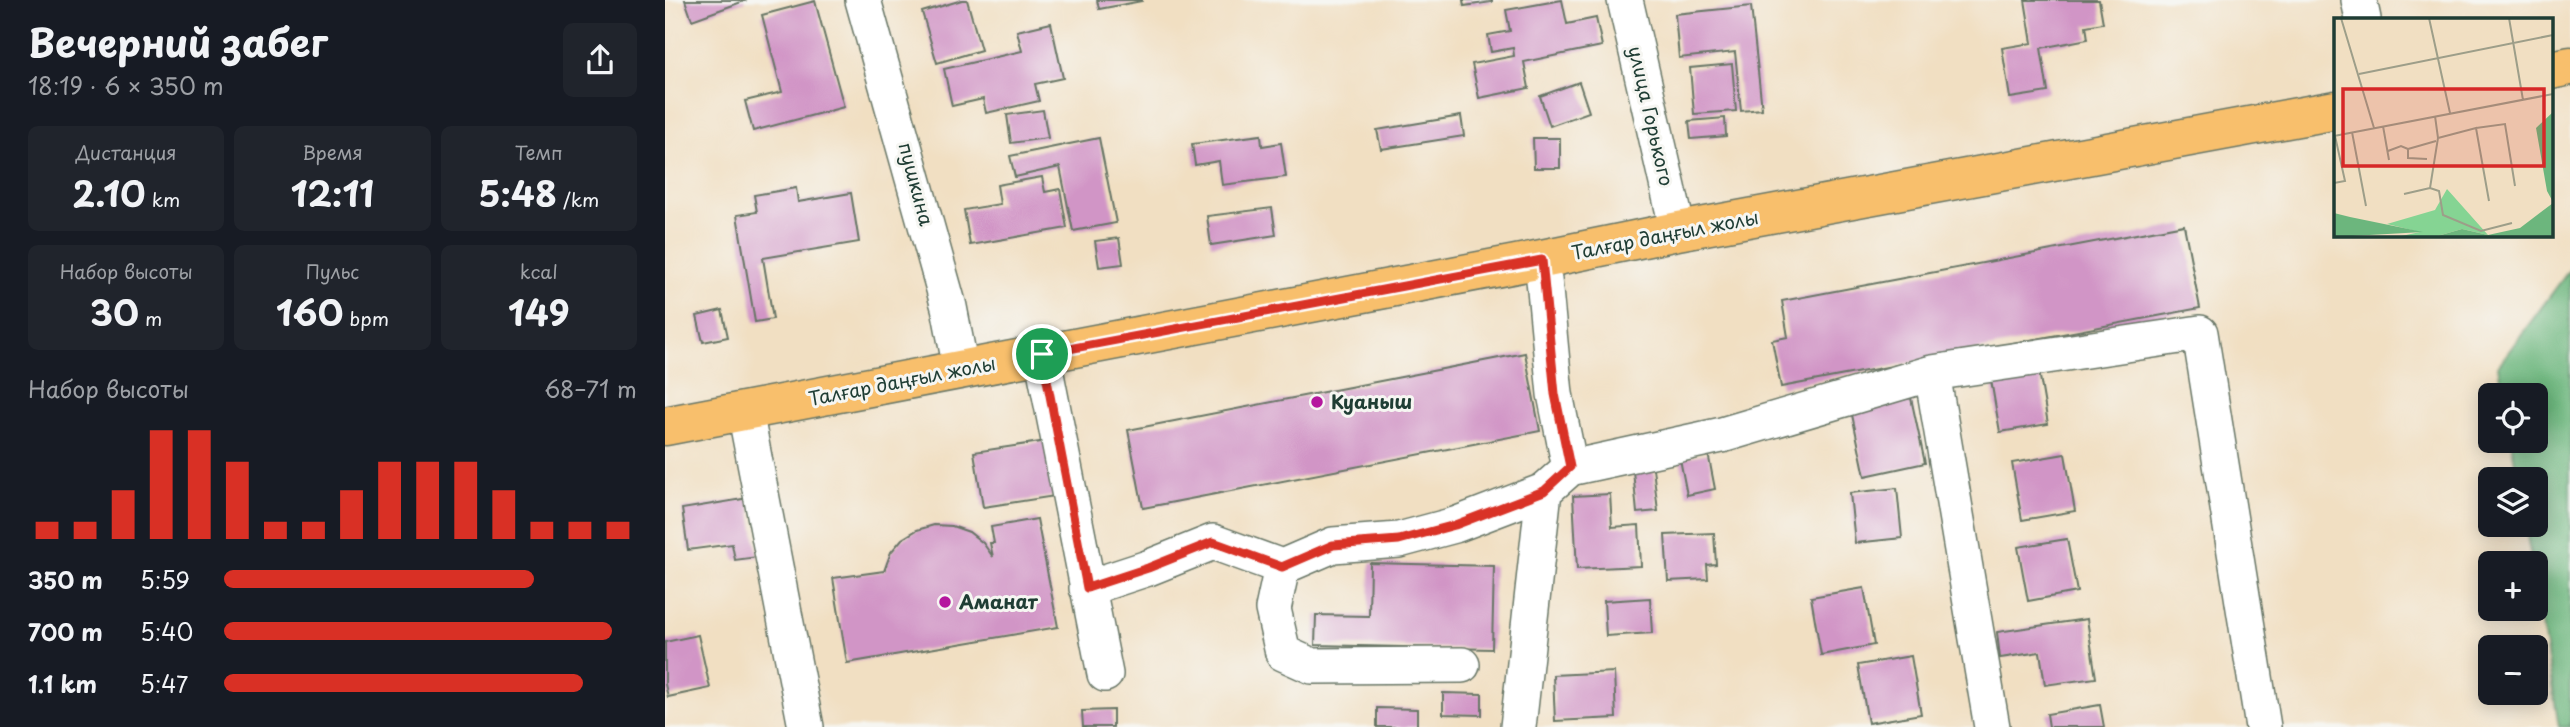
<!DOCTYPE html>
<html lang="ru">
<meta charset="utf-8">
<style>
:root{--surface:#171b24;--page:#20242c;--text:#f1f3f6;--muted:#9ea1a6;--accent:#d93025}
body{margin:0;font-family:"Playpen Sans",sans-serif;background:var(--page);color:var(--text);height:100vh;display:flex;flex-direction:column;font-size:26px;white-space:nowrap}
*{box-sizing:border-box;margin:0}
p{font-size:23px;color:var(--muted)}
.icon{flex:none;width:38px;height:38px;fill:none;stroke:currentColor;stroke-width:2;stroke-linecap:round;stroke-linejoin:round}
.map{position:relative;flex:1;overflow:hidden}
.panel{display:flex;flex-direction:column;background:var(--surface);width:665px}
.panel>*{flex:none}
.tools{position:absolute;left:1813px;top:383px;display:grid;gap:14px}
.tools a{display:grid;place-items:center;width:70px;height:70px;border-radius:10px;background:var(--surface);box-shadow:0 4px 18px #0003;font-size:35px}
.pin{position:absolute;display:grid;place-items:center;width:60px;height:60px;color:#fff;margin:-30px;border:4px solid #fff;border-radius:50%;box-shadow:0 2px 7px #0007}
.round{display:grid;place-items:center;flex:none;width:74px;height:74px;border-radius:10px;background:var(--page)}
.summary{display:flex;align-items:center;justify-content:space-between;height:119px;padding:0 28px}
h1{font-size:38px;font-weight:700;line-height:52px}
.stats{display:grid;grid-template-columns:repeat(3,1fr);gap:10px;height:119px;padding:7px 28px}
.stats div{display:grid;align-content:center;border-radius:10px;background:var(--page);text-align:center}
.stats b{font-size:35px;font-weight:700}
.stats small{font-size:19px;font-weight:400}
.stats p{font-size:19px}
.chart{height:196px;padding:14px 28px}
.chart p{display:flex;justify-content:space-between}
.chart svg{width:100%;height:126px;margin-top:7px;stroke:var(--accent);stroke-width:6}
ul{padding:0 28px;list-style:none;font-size:23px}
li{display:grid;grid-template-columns:112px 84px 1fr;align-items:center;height:52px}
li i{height:18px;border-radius:9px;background:var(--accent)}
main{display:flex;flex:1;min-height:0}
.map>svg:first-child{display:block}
.forest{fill:#6cb67d;stroke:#467a58;stroke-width:2}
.building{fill:#d195c6}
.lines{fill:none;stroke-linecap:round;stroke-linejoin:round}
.minor-casing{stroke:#687666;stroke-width:38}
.major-casing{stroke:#687666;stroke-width:41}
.minor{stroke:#fff;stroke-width:35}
.major{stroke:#f8bf6c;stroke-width:38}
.route-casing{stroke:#fff;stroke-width:14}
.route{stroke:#d93025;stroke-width:9}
.poi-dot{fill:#b5179e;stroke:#f6f6f2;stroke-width:2.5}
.labels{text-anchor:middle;stroke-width:6;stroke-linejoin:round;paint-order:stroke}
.street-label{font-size:19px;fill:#1f3d34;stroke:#f6f6f2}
.poi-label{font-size:19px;font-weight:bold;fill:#1f3d34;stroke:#f6f6f2;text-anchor:start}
.inset-road{fill:none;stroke:#9d9e89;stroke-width:2}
.view{fill:#d62828;fill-opacity:0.15;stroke:#d62828;stroke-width:3.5}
.inset-edge{fill:none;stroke:#1f3d34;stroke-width:3.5}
</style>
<main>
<section class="panel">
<div class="summary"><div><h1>Вечерний забег</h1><p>18:19 · 6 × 350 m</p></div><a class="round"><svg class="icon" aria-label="share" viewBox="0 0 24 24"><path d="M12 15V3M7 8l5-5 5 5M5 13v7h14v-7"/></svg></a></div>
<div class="stats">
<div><p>Дистанция</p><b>2.10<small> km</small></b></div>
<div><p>Время</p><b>12:11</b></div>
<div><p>Темп</p><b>5:48<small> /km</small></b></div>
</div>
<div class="stats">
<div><p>Набор высоты</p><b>30<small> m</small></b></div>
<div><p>Пульс</p><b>160<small> bpm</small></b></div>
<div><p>kcal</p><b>149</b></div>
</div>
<div class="chart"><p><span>Набор высоты</span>68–71 m</p>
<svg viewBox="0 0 160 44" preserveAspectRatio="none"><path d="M5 44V38M15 44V38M25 44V27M35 44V6M45 44V6M55 44V17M65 44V38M75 44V38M85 44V27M95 44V17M105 44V17M115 44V17M125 44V27M135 44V38M145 44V38M155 44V38"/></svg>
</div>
<ul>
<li><b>350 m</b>5:59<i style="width:75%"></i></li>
<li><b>700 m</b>5:40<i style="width:94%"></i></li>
<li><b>1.1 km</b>5:47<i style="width:87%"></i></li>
</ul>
</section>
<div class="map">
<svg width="1905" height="727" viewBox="0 0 1905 727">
<rect width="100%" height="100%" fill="#f6f6f2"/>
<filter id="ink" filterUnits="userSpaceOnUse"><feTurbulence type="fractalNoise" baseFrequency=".0143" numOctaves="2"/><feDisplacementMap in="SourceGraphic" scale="14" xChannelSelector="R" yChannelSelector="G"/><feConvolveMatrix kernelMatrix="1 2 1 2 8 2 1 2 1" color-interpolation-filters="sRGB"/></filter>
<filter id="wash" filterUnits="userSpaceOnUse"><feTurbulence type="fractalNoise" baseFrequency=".00686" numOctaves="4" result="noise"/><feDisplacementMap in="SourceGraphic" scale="28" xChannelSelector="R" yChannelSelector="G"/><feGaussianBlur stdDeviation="1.57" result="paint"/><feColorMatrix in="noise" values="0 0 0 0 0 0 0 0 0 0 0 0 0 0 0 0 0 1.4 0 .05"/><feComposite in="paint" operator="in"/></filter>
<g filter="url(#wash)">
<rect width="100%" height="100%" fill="#f1dfc2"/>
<path class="forest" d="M1905,269V727H1894L1871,588V564L1867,563L1860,525H1871V480L1853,479L1846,441H1871V396L1838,395L1833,366Z"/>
<g id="blocks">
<path class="building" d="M20,0H82L27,20Z
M297,0H302L316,50L272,63L257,12Z
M432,0H477V1L434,9Z
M798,0H827V2L799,6Z
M897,0L902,24L931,18L937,46L859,62L864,88L814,98L807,64L849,56L848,48L826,52L823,35L845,31L841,10Z
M1360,0H1434L1438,23L1421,26L1423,39L1376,48L1383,92L1345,98L1337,48L1367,43Z
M150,1L179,107L88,131L80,101L117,92L97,15Z
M1086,6L1097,109L1076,111L1070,52L1014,58L1010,14Z
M386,23L398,78L370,84L374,101L321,113L318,99L287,106L279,69L357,51L352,31Z
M1067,64L1071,111L1029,114L1025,68Z
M914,82L924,112L885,126L875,96Z
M378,110L383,138L346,143L342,115Z
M796,116L799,136L716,149L712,130Z
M1060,118L1061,136L1026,139L1024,121Z
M596,135L597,146L616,143L621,177L557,185L554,161L530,165L527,144Z
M434,138L451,223L408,231L395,167L350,177L345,156Z
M868,138H895V168H869Z
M377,177L380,192L395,189L402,228L305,245L299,210L335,204L332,185Z
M131,188L133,202L186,193L194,242L98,258L108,319L90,322L72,215L92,212L89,195Z
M607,208L611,235L546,245L542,216Z
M1519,225L1535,308L1116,387L1107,340L1123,337L1117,301Z
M454,238L458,264L434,267L430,241Z
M57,310L63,337L38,342L32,316Z
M860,353L875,431L478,508L463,430Z
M1374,371L1383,424L1335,432L1326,380Z
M1246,398L1260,463L1200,476L1186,410Z
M382,441L390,496L318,507L309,452Z
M1043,453L1050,489L1022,495L1015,459Z
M1400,454L1410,511L1357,520L1347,463Z
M988,468L993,511L972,513L968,470Z
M1232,488L1237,538L1190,543L1185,493Z
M945,494L947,527L974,525L976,566L912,569L908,496Z
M84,498L93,557L70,560L67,544L23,550L17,509Z
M372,519L393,627L182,663L168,578L219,571L226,552L237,539L252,530L269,525L287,526L304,532L318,543L328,557L325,543H329L326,527Z
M1049,533L1051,564L1042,565L1043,579L1003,581L1000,535Z
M1402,539L1412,592L1363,601L1353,547Z
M705,563L829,566L827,649L650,645L651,615L704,616Z
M1199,588L1209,645L1156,655L1146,597Z
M985,598L987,633L941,636L939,601Z
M1422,619L1431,678L1380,685L1375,652L1335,658L1332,632Z
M33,635L45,688L3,697L0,684V642Z
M1246,656L1256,714L1203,723L1193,665Z
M949,672L951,718L890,721L888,675Z
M778,693L817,694V715L778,714Z
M1435,705L1439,727H1384L1382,714Z
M712,708L752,709V727H712Z
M448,710V727H418L417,711Z"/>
</g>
</g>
<g filter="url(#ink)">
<use href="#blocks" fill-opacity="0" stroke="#687666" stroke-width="2"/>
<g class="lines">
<g class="minor-casing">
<path id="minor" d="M198,0L284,307L296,369
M960,0L1013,231
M1694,0L1698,19
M377,354L440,674
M1267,373L1535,333L1598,727
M80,411L141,727
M905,468L1057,435L1267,373L1327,727
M617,567L668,545L734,540L790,525L879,491
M422,588L483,568L548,542L617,567L608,609L618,653L647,666L797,665
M853,727L879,491L905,468L890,394L877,259"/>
</g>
<g class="major-casing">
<path id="major" d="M1886,70L1905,66
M0,426L877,259L1013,231L1671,110"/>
</g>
<use href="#minor" class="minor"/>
<use href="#major" class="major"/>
</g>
</g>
<g class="lines" filter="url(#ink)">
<g class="route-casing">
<path id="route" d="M877,260L890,394L905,467L879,491L790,525L734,540L668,545L617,567L548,542L483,568L422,588L377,354Z"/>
</g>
<use href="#route" class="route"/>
</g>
<g class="poi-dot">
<circle cx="652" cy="402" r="7"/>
<circle cx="280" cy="602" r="7"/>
</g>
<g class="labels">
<g class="street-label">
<text transform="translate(986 116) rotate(77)" y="7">улица Горького</text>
<text transform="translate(251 184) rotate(75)" y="7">пушкина</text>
<text transform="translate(1000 235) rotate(-11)" y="7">Талғар даңғыл жолы</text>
<text transform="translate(237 381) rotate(-11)" y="7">Талғар даңғыл жолы</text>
</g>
<g class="poi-label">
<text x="666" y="409">Куаныш</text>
<text x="294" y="609">Аманат</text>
</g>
</g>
<g transform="translate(1669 18)">
<rect width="219" height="219" fill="#f1dfc2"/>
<path d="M113,171L154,217L128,211L100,219H63L86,214L53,206L101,192Z" fill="#85d493"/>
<path d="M219,94V184L213,173L202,110ZM219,185V219H100L128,211L154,217L186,210ZM0,195L16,199L89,214L0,219Z" fill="#6cb67d"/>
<path class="inset-road" d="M7,0L40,110M95,0L116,95M175,0L189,82M25,56L219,17M101,98L104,120L96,170L105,173L109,197L147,213L178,205M49,108L55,142M142,110L171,106L181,168M18,114L32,188M0,118L219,76M104,120L142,110L155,183M74,131L102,123M54,133L67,128L74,131V140L93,141M0,165L11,163L1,118M70,176L96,170"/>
<path class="view" d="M9,71H210V148H9Z"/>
<rect width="219" height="219" class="inset-edge"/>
</g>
</svg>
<div class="tools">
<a><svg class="icon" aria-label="locate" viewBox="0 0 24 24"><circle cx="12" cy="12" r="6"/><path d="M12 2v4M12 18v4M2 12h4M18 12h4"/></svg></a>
<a><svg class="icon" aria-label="layers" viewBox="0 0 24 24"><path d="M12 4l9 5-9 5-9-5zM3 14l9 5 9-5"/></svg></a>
<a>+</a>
<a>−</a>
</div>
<div class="pin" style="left:377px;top:354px;background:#1e9e55"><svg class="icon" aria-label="arrive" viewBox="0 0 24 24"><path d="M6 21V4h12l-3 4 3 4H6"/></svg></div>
</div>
</main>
